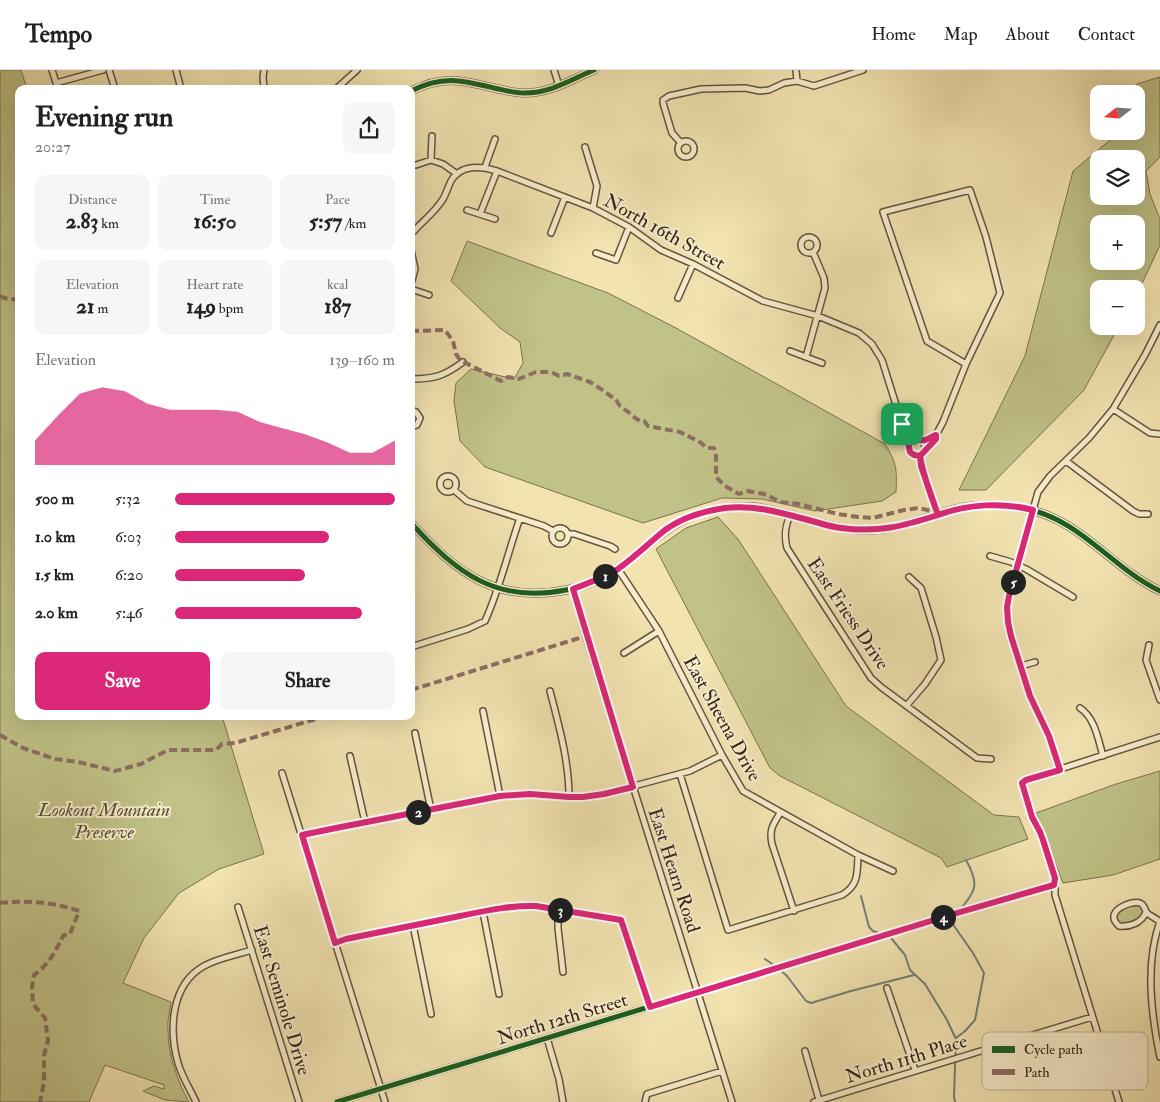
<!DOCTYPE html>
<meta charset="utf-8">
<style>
:root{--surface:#fff;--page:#f6f6f6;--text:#222;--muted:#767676;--line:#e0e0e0;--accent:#db2777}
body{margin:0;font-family:"IM FELL Double Pica",serif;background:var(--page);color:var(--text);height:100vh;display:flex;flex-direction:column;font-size:19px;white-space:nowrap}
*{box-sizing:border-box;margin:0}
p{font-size:16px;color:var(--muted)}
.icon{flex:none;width:28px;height:28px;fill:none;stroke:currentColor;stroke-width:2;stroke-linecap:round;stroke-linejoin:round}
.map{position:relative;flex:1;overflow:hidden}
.panel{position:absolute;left:15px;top:15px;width:400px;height:635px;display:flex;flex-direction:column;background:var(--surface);border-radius:10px;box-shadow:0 5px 20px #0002}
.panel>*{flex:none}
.needle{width:32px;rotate:253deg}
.buttons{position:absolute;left:1090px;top:15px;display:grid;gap:10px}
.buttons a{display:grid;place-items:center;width:55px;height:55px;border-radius:10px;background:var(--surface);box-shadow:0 5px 20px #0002;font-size:25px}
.pin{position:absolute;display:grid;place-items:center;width:42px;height:42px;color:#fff;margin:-21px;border-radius:10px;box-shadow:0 2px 8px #0006}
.km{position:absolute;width:25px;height:25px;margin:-12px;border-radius:50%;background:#222;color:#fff;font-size:14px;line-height:25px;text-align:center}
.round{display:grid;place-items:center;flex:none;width:52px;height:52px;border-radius:10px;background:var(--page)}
.head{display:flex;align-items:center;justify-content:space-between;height:85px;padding:0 20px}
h1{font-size:28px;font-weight:700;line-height:38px}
.metrics{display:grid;grid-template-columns:repeat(3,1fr);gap:8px;height:85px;padding:5px 20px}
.metrics div{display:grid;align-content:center;border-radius:10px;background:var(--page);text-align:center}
.metrics b{font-size:21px;font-weight:700}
.metrics small{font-size:14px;font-weight:400}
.metrics p{font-size:14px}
.chart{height:140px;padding:10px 20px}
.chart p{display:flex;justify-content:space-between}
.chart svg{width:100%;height:90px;margin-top:5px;fill:var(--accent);opacity:.7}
.button{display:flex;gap:10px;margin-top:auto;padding:10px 20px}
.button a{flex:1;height:58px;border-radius:10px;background:var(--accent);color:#fff;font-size:20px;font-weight:700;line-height:58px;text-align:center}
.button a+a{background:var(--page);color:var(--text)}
ul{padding:0 20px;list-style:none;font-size:16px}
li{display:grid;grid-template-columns:80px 60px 1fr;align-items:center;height:38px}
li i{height:12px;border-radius:6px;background:var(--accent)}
header{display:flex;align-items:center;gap:30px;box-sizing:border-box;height:70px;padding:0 25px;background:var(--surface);border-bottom:1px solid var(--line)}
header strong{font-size:24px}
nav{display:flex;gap:28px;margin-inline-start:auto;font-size:18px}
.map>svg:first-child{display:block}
.green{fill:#c0c287;stroke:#7a7350;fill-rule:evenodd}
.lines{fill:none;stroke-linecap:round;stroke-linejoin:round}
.stream{stroke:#747f77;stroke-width:2}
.minor-casing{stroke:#63543e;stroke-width:8}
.tertiary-casing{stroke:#63543e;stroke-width:9}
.minor{stroke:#f7edcc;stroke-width:5}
.tertiary{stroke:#f7edcc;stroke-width:6}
.quiet{stroke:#8d6e63;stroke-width:4;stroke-dasharray:8 4;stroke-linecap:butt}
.cycleway-casing{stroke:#f7edcc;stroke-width:8}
.cycleway{stroke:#1b5e20;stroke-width:5}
.route-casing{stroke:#fff;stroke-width:10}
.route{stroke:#db2777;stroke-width:6}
.labels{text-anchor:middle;stroke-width:4;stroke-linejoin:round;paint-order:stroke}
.street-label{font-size:19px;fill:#332418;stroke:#f7edcc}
.park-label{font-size:19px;font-style:italic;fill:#564c34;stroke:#f7edcc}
.key{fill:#f7edcc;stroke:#bcb196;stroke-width:1}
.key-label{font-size:14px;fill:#332418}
</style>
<header>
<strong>Tempo</strong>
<nav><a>Home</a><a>Map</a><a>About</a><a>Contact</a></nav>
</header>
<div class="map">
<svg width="1160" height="1032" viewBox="0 0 1160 1032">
<rect width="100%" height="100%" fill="#f2e3b1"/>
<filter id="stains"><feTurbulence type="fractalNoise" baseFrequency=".004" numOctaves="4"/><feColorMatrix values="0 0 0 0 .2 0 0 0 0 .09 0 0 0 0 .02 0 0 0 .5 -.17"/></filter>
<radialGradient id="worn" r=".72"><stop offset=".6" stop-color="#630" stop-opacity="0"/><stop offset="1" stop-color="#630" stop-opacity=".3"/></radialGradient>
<path class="green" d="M0,0H21L27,19H19V646H222L264,784L219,799L179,823L144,868L123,913L171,932C170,941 167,951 168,960C168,985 177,1010 189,1032L165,1030L143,1021L154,1016L164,1019V1015L105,995L89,1032H0Z
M1160,7V87L1146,101L1150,124L1160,149V175L1139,220L1136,225V219H1099V256H1119L1084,320L986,420H959L1025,286L1073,101L1116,65L1117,61H1136V24H1133L1137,14ZM1099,89H1136V126H1099ZM1099,154H1136V191H1099Z
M467,171L608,223L676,258L885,374C897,393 897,401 896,422L882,431L815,441L762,429L722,428L643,453L485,397L460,371L454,331L456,313L471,299L514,309L523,293L520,272L500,258L451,211Z
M718,447L738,469L846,636L994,745L1019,747L1028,769L947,797L941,788L780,706L770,698L656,479L686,458Z
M1160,701V789L1113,805L1063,813L1036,743L1116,714Z
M1131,833L1144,837L1143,849L1119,856L1113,844Z"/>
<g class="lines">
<path class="stream" d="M861,826L869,857L873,861L882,864
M959,841C976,820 980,815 966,790
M886,865L891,868L905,885L910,900L925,914L947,950L955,967
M765,889L775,896
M779,899L787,906L806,931L811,933L851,921L914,905
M955,1032L954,1026L956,968L965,961L975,950L984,903L973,883L952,853L956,844"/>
<g class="minor-casing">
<path id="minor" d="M52,0L58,19
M109,0L115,19
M176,0L181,19
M264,0L263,7L264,19
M554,0L559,16
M796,0L797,11
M56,13L103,0
M336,19L357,0
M678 79a8 8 0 1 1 16 0a8 8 0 1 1-16 0Z
M681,73L672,63L663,33V30L669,26L701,19L745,18L760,21L769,20L784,13L797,11L814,16L863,0
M585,77L597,116L593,138
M431,90L432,66
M416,95L431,90L443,94L457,104
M485,97L495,69
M467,140L495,149
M480,144L497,101
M411,162L414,161C423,151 436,141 443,129C446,124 448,117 451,111C461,94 480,96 497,101L593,138L629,157L661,180L693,194L763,231L818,246L859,263L872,274L882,290L902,354V359L909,377
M551,163L565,127
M801 175a8 8 0 1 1 16 0a8 8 0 1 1-16 0Z
M411,180L415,199L411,214
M596,183L616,190L629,157
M411,219L429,225
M678,228L693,194
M790,281L822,293
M806,287L825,218L824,208L813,182
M411,309C435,309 444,306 463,292
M1113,339L1150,363L1160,364
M411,340L416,342L420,348L417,355L411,357
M902,354C908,360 909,365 916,369
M909 378a8 8 0 1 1 16 0a8 8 0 1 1-16 0Z
M920,370C928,370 929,366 936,365
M925,381L936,369V365L943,352L966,294L1000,223L986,167L970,120L883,142L927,271L966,294
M920,385L921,396L938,445
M1066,391L1133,441L1139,444H1148
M440 414a8 8 0 1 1 16 0a8 8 0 1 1-16 0Z
M454,420L467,431L544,456L553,461
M790,445C785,457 784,466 787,478L871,608L881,617L977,688L991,689
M552 466a8 8 0 1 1 16 0a8 8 0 1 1-16 0Z
M568,464H574L610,476L615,479
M990,486L1011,492L1026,499L1073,527
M618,499L659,561L722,685L743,721L858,785L893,801
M573,519L586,566L732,1032
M1149,575L1146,590L1160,630
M411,577L468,559L485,551C500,518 508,482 520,448
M624,583L659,561
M1021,596L1035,592
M550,621C559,656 569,691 569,727
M907,635L925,614L941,590L936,567L921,518L909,507
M1080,638C1095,648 1098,669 1103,686
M483,641L500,726
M415,663L431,740
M350,686L365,752
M1059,699L1049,666L1030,626L1011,566L1008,552L1007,537L1009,526L1038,422L1050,406L1089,368L1113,339L1145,285L1160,255
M282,703L385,1032
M680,704L728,860L842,825C859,815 857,803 858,785
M780,743C773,755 769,759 772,774L794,841
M301,765L336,758L500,726L530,724L575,727L604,724L690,701L722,685
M238,837L299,1032
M558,840V858L563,902
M483,842L499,924
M1146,842C1142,853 1130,857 1119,856C1102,841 1132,830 1140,833C1145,835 1144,839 1147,843C1150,846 1156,848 1160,852
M1160,851C1145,894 1151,943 1160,987
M413,855L431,944
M335,873L346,869C385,861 424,853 464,846C488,841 512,835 536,836L621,850L650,937
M887,918L915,1000
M547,968L559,1009L563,1032
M805,981L819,1030
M196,1032C190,1019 182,1007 178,993C169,961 170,915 204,896C218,888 236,885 252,880
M337,1032L957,843L1054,815
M645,1032L647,1024L722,1001
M814,1032L1092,947
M1119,1032L1055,825V808L1040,762L1032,747L1029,739L1022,713L1026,710L1160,667"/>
</g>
<g class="tertiary-casing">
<path id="tertiary" d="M411,21C443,5 461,10 494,18C504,20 514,23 524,23C551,23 570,10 594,0
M411,453C456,502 495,534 566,520C584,516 604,509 619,498C648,477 670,451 705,442C721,438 739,435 755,437C793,442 829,461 869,460C903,460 932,443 965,437C980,434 1008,435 1023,438C1081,449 1110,497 1160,521"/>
</g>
<use href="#minor" class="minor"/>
<use href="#tertiary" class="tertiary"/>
<path class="quiet" d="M0,226L4,228L19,230
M411,261L445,260L453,271L456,284L460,290L501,311L508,307L519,309L536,302H551L559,306L567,304L590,312L601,319L616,330L620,336L631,344L635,348L640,351H644L648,356L680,362L700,372L707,378H714L716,386V407L725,416L739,424L747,421L764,424L781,432L798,434L838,444L858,447L873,448L904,440L918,438L937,442
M411,620L586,566
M0,665L23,678L55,689L78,692L115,701L141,694L168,680H216L222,674L235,673L326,646
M0,833C26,830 54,832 79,841L70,864L64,865C61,869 60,872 58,876C52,888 44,898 34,905L32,917L33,934L45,948L48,971L44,985V1012L40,1032"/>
<g class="cycleway-casing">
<path id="cycleway" d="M411,21C443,5 461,10 494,18C504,20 514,23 524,23C551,23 570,10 594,0
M411,453C456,502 495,534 566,520C584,516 604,509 619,498C648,477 670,451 705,442C721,438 739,435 755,437C793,442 829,461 869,460C903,460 932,443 965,437C980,434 1008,435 1023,438C1081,449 1110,497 1160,521
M337,1032L957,843L1054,815"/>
</g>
<use href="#cycleway" class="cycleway"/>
</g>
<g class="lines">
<g class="route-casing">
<path id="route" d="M902,354V359L908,372L910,382L914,385L920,386L921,396L938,445C903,456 879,463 841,458C834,457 826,455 819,453C789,445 757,434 725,438C704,441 683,447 665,460C649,473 635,487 618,499C604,508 588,513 573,519L633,717L604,724L583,727H569L530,724L500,726L336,758L302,765L335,873L346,869C384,861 422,854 460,846C485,841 511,835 536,836L621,850L650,937L957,843L1054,815L1055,808L1043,770L1040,762L1032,747L1022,713L1026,710L1060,700L1049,666L1030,626L1011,566L1008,552L1007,537L1009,526L1033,440C1002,432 968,434 938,445C931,425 923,406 920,386L936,369V365C932,366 929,369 925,370C912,372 910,361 902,354"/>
</g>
<use href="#route" class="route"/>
</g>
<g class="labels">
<g class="street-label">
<text transform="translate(665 161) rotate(29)" y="7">North 16th Street</text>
<text transform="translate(849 543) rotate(56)" y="7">East Friess Drive</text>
<text transform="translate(723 648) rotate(61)" y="7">East Sheena Drive</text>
<text transform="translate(675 800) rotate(72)" y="7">East Hearn Road</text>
<text transform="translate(283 930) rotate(73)" y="7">East Seminole Drive</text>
<text transform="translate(562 948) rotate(-17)" y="7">North 12th Street</text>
<text transform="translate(906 988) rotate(-17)" y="7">North 11th Place</text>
</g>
<g class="park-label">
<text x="104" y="746">Lookout Mountain<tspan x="104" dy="22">Preserve</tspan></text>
</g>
</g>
<rect x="982" y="962" width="166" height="58" rx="8" class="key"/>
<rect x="992" y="976" width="23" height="7" fill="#1b5e20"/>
<rect x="992" y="999" width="23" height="6" fill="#8d6e63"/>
<g class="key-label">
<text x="1024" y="984">Cycle path</text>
<text x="1024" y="1007">Path</text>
</g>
<rect width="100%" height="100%" filter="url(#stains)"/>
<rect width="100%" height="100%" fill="url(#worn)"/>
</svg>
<div class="buttons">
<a><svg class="needle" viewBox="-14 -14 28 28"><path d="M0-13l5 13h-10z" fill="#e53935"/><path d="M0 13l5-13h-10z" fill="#767676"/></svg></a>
<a><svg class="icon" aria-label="layers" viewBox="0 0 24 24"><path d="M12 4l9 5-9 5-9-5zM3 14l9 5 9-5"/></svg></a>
<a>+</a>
<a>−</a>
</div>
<div class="pin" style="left:902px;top:354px;background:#1e9e55"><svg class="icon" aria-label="arrive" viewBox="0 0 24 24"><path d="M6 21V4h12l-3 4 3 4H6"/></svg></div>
<b class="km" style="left:605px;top:506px">1</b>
<b class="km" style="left:418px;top:742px">2</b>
<b class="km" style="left:560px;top:840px">3</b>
<b class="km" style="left:943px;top:847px">4</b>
<b class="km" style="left:1013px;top:512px">5</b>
<section class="panel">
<div class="head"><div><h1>Evening run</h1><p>20:27</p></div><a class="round"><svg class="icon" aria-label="share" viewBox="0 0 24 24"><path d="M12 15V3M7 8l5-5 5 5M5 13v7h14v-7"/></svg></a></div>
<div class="metrics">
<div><p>Distance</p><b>2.83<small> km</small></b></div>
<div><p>Time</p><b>16:50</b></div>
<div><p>Pace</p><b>5:57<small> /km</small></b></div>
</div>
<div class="metrics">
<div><p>Elevation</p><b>21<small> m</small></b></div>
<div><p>Heart rate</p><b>149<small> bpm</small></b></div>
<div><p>kcal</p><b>187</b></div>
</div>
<div class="chart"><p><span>Elevation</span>139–160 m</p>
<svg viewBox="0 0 160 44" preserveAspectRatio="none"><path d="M0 44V32L10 20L20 9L30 6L40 8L50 14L60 17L70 17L80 17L90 18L100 23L110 26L120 29L130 33L140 38L150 38L160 32V44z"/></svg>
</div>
<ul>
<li><b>500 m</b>5:32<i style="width:100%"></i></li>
<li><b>1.0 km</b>6:03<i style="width:70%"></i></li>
<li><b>1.5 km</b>6:20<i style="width:59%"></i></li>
<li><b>2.0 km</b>5:46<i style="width:85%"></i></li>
</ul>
<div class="button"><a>Save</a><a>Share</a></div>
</section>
</div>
